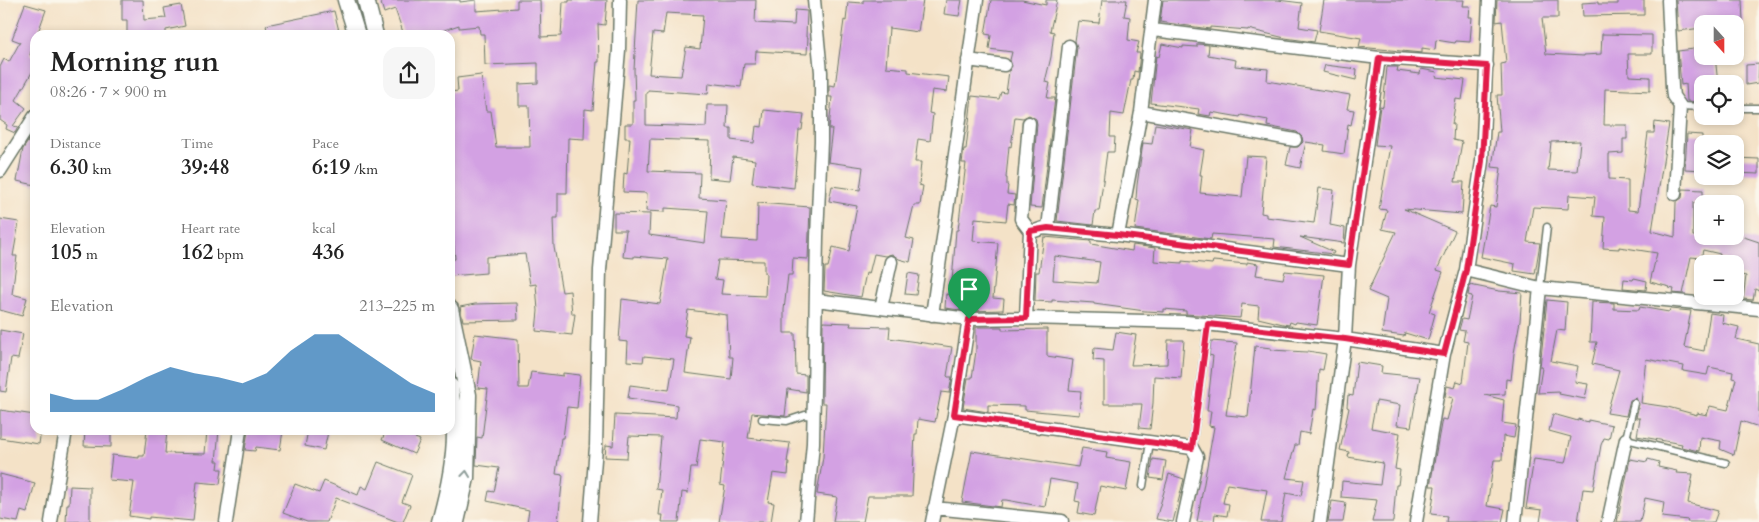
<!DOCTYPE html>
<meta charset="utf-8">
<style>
:root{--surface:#fff;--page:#f6f6f6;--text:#222;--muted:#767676;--accent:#1f6fb2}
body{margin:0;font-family:Cardo,serif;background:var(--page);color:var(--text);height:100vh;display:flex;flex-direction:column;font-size:19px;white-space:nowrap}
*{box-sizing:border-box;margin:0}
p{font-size:16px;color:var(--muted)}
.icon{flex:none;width:28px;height:28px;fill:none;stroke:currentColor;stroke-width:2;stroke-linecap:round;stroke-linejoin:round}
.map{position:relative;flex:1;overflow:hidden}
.sheet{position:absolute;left:30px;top:30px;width:425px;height:405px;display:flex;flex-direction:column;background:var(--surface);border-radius:15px;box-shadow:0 2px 8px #0003}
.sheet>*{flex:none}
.needle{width:32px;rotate:159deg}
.controls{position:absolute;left:1694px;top:15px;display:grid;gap:10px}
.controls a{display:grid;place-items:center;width:50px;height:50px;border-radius:10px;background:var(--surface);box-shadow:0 2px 8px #0003;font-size:25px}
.pin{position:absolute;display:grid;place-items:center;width:42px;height:42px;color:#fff;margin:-51px -21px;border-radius:50% 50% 50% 0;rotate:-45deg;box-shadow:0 0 5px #0007}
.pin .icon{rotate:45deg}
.round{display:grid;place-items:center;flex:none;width:52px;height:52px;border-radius:15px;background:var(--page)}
.overview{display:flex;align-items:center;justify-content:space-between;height:85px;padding:0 20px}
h1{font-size:28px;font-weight:600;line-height:38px}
.stats{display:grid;grid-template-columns:repeat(3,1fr);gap:8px;height:85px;padding:5px 20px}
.stats div{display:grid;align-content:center}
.stats b{font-size:21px;font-weight:600}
.stats small{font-size:14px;font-weight:400}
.stats p{font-size:14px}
.chart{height:140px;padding:10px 20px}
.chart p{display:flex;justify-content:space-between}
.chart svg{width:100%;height:90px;margin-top:5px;fill:var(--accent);opacity:.7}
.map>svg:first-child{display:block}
.building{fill:#d3a1e3;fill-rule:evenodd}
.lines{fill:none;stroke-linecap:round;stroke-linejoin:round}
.service-casing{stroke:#6a7767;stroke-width:9}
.minor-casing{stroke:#6a7767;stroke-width:15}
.secondary-casing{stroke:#6a7767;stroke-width:19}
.service{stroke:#fff;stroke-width:6}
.minor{stroke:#fff;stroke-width:12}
.secondary{stroke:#fff;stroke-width:16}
.oneway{stroke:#8f9e9a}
.route-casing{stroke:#fff;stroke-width:10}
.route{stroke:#e11d48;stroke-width:6}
</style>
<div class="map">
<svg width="1759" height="522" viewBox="0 0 1759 522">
<rect width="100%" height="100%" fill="#fbf7ec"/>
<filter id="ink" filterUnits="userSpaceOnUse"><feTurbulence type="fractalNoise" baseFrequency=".02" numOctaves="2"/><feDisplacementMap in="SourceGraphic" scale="10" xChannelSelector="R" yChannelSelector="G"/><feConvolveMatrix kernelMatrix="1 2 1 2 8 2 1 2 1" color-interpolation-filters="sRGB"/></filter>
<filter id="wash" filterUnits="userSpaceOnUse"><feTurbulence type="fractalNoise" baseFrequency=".0096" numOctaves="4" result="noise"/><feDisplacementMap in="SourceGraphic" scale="20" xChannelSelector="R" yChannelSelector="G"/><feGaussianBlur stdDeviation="1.12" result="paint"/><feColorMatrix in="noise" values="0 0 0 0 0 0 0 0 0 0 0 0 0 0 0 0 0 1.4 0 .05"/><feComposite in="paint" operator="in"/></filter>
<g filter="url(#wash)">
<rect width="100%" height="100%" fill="#f4e2c7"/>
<g id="blocks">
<path class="building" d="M122,0H143L144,20L166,18L164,8L181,5L185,26L166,30V35L127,34V20H122Z
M380,0H460V2L476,0V11L517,8V0H540L541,37L561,36L563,2H569V0H607L605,25L598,24L599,62H597L593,110L585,109L584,139L568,138L567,193H558V218H553L554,247L562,292L570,291L572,314H575L572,335L536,331L538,311L536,284L530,285L525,254L486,257V273L450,276V260L455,259L452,222H450V92L458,91L457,78L481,75L486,111H491L496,147H530L529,106H519V84L538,83V63L485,65L484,34H480L479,26L459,28V25L429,35H404L395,9L384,13Z
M638,0H756L755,23L794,25L795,10L807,11L806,37H808L807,54L756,51L755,64H744L741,87L709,83L708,94L648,90V92H646V125L706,127L707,105H728L727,128H731V140L754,143L756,126L762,127L764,110L804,114L802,130H799L794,188L752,183L755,160L733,157L730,180L709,178L710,141L650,139L648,171L700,173L699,198L726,200L722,239L757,241L758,203L810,207L808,259L793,258L792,275H788L784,310V333H795L796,374L806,375V392L788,389L785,416L752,413L748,438L790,443L787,462H789L788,475L773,473L768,502L774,503L771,522H719L725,486L720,485L725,442L700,439L696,468H691L688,493L682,492L679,522H662L663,515H659L662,490L656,489L661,437L629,436L627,458L605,457L606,445L613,446L615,415L676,418L677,405L628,398L630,385L669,390L674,359L644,356L643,362L627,361L628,342L619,341L622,299L660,304L668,259L634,256V258L623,257L626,230H614V213L650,214L649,235L705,243L708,211L665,208V212L646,211L647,193L623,192L624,173L627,174L630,138H625V124H633V100H635L634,70ZM666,13L703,15L700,49L686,47L681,76L649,74L653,33L663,34ZM718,260L764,261V273L766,274L765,296L721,294L723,280L715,279ZM688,310L727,315L729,357H733L731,379L685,373L690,337L684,336Z
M863,0H923L918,32L889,28L886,67L908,69V72L949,77L947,92L932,90L929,113L933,114L930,141L918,139L915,162H921L919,185L923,186L920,205H914L906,238L914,240L910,262L899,259L892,254L885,256L874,254L869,274L866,273L861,297L824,291L825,268V267H828L833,247L849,251L857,206L829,201L832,186L860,190L863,167L828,162L832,129H829L832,97H829V85L835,86L844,20L846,21L848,2L863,3Z
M946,0H962L959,16L944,14Z
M991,0H1022L1046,5V0H1057L1050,31L1054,32L1051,57L1045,82L1050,83L1047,98H1055L1042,208L1030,207L1037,124L1036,119L1029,115L1023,118L1015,117L1011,147L1009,146L1006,178H1007V185L1008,186L1007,194L1015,195L1014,205L1008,204L1006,221L975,218L973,241L998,243L993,298L1004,299L1003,310L969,311L945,308L946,294L951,295L956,230H958L966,163H962L964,149H966L972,96L999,99L1001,92L1006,93L1009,71L1012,66L1010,60L1012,52L989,49L991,35L985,34Z
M1102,0H1127L1124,16L1130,17L1128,40L1139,42L1136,53H1140L1138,72L1134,71L1133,80H1131L1124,115L1111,113L1110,137H1115L1114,152H1107L1099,211H1095L1093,225L1057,221L1077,47L1075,41L1078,21L1099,23Z
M1163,0H1278L1302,3L1299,27L1317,30L1314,42L1285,38L1248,29V30L1210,27V29L1160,22Z
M1324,0H1464L1463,6H1470L1469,17H1472L1470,42L1456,41L1455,43L1436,40L1435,50L1422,48V53L1359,47L1361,38L1319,31Z
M1497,0H1558V18H1542L1546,54L1584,56V55L1601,54L1602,34L1652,35V54H1628L1629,76L1650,77V91L1605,89L1604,125H1627V139H1623V153L1609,154V179L1628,180V210L1638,211L1648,133H1654L1655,122L1669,124L1652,231L1675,237L1676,202L1682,198L1683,189L1703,190V203H1693V236H1735V234L1759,242V291L1755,289L1753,300L1743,299L1746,276L1735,274V264H1725L1726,259H1719L1720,254L1703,250L1701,258L1691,257L1683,294L1673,293L1674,289L1669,288L1670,287L1650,282L1657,253L1619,247V249L1603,248L1605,217L1593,216L1595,197L1569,195L1568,209L1533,207L1527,242L1540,243L1535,274L1514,271L1515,264L1481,257L1490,206L1496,207L1501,168L1492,167L1497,132H1500L1497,95H1502L1501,64L1506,63L1502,21L1496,22ZM1580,141L1577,171L1548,170L1551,142Z
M1618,0H1644V15L1583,16L1582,3L1598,2V4H1618Z
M1676,0H1742L1743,21L1725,24H1702V28L1678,31Z
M25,4L46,10L37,35H35V40L30,55L35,58V67L16,100L26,108L13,126L18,127L15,133L6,129L7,125L0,120V67L4,59L9,62L20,42L12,39Z
M334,11L340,35H268L266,25Z
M1162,44L1183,48V46L1197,47V44L1209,45L1208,55L1236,60L1235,66L1268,69L1267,81L1350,95L1347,109L1354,110L1351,125L1348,124L1344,154L1324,151L1325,145L1306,142L1300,168L1286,165L1290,147H1298L1303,142L1302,137L1297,132L1267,126L1268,120L1241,115L1240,117L1211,112L1210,116L1198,114L1199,109L1151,103L1156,56L1159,57Z
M1702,48V56H1715L1718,84H1702V102L1687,101L1686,84L1681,85L1678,51Z
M1759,64L1758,83L1746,85V65Z
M1325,65L1357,69L1356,80L1323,72Z
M1387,67H1398L1397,71L1420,74L1421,69L1437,72L1436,77L1465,80L1462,100L1456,99L1452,124H1454L1453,140L1462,142L1455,182H1464L1462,214L1404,209L1455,231L1437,270L1443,272L1429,312L1435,314L1428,340L1405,333L1404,336L1382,333L1387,299L1368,291L1396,232L1382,229L1387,210L1379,209L1390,146L1375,145L1380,106L1383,107Z
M1155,124L1193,130L1190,147L1204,150L1200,175H1202L1200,193L1242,197L1246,156L1266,157L1261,213L1266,214V217L1314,223L1319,188L1334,190L1330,225L1345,228L1344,243L1300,237L1334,252L1333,254L1274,247L1275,239L1212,234L1211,239L1135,229L1139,200L1136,199L1137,185L1143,143L1152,144Z
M35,131V185L17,181L23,149Z
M1687,134L1702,135V170L1685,169Z
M1735,158L1759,159V174L1735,173Z
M0,219L19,222L13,256H17L12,294L27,298L22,316L0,310Z
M1044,237L1091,241V244L1132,251L1133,245L1155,248L1154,261L1182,263V261L1212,264L1213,261L1247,264V262L1258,264L1256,275L1283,279L1285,271L1324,275L1317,325L1296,322L1295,324L1290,322L1289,325L1283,324L1258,318L1259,306L1242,304L1240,318L1186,314V311L1164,309V312L1145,311L1094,304V303L1052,300V302L1035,301L1036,272H1039ZM1055,256L1100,262L1097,283L1053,280Z
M908,273L919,275L916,295L905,294Z
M1634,278L1647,281L1646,290L1623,288L1624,279L1633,280Z
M1470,285L1499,291L1522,293L1520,321L1514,353L1511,380L1506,379L1505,394L1485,395L1504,400L1502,423L1516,425L1514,438L1503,436L1502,460H1494L1487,506L1505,509L1502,522H1446L1447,516L1431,514L1435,486H1430L1441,424L1442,419L1447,420L1453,398L1445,396L1447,386L1455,388L1457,381L1463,383L1468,342L1463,341L1465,331L1459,330L1462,319L1467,320L1472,296L1468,295Z
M1547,300L1567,302L1565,331L1557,330L1551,361L1578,366L1575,382L1588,384L1585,399L1559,394L1560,392L1538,393L1542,368L1540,367Z
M1592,302L1614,303V309L1639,310L1640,307L1669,312L1670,309L1691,311L1684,347L1704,351L1710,313L1723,315L1722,323L1739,327L1736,339L1759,344V427L1741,421L1734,455L1720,449L1721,441L1700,437L1699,451L1681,447L1682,444L1637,436L1640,418H1636L1639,404L1636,398L1630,400L1626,416L1607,413L1619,370L1592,364L1597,342H1590ZM1646,359L1684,366L1683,371L1707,375L1709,367L1733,372L1732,378L1736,379L1728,410L1710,406L1707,415L1697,413V415L1668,407L1641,403Z
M517,303L518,320L463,321L460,307L475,304Z
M823,322L851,323L850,326L890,327L889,338L952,347L947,376L948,377H952L949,393L941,392L935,422L918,419L917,434H915L912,496H868L863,522H833L837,497L817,494L823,457L826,403H822Z
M976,327H1002V330L1047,329V356L1073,360L1069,390L1081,391L1079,415L1025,410V406L988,405V412L963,408L968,378H972L976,351Z
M0,330L23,334L18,359L11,358L6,392L0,391Z
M1116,332L1136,335L1131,365L1167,364L1168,340H1184L1181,378L1154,376L1153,403L1150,429L1139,428L1142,404H1104V361L1093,360L1094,348L1113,350Z
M475,334L518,339L519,388H528L531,372L563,376V373L580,375L577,408L567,407L563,438H561L556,474L563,475L558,522H527L529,510L487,501L489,491L494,492L499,468L476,465L477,437L482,438L488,389L478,388L481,361L471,359Z
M1211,341L1237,343L1226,415L1248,417L1255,346L1271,348V350L1307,352L1308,351L1326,354L1323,370L1319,369L1316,410L1313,409L1309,434L1300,432L1298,445H1295L1286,478L1304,480L1301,496L1286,493L1281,522H1261L1267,490L1227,484L1223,503L1229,504L1227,516L1215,514L1214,522H1197L1214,427L1209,426L1211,411H1207L1213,356L1209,355Z
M1357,362L1382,366L1381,373L1420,377L1411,427L1397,425L1400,405L1376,401L1371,428L1400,433L1395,469L1400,470L1398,485H1396L1393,522H1372L1377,500L1341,497L1342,481L1380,485L1383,463L1348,457L1349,452L1340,450L1349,408L1347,407L1348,395L1353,396Z
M0,410L35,415V430H41L39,444L0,438Z
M1553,414L1578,421V419L1588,422V420L1612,425L1609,439L1604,438L1601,445L1593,490L1583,489L1578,522H1540L1542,510L1526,508L1534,459L1565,463L1571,437L1549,431Z
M85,430H111V447L84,446Z
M147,430H167L165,453L205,454L207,430H219L216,461H219L218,469H222L220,484L197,482L193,521L149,517V519L129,516L134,482L109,480L112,455L139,458V456H144Z
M248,430L283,431L280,450L256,447L255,451L245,450Z
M308,430L328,432L324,450L305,446Z
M386,430H419L415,438L420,440L414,454L382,440Z
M1082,448L1107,452L1106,458L1131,462L1126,491L1100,486L1094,516L1078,513L1080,502L1075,501L1078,484L1050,479L1045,507L1006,500H1002L1001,507L962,502L972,451L1078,467Z
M1153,459L1166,461L1163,480L1150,478Z
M1630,459L1647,462L1648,459L1659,462L1658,467L1677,471L1676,473L1693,474L1688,503L1718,511L1714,522H1687L1688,520L1662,517L1664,502L1645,498L1640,522H1617Z
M378,462L412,475L402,502L410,505L403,522H398L336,498L327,522H307L283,513L295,484L319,493L324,481L358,495L361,486L367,489Z
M0,474L35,483L27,513L21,511L18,522L0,519Z
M1169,474L1184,479L1173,522L1156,519Z
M70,486L90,487V521L66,522L67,504H69Z
M1332,501L1346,503L1343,522H1328Z"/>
</g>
</g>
<g filter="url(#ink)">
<use href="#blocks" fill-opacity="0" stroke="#6a7767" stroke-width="1"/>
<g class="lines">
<g class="service-casing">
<path id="service" d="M1680,106L1702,107
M1735,108H1759
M1540,288L1547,227
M1634,403L1626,439L1726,463
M762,419L787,421L805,415L813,416
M1192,448L1208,324
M1143,486L1150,442"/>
</g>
<g class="minor-casing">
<path id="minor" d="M1668,0L1672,87L1673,96L1680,106L1675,194
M1153,30L1379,58L1487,65
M968,60L1004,65
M1141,112L1295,140
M1029,123L1021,219L1030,231
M0,171L35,116
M1048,228L1069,46
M1118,235L1141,112L1155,0
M1466,270L1540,288L1759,309
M816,300L969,319L1026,318L1186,322L1345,339L1444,354
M881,308L891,262
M932,315L977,0
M1026,318L1030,231H1035L1043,228L1118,235L1349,265
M954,415L1192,448L1197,457L1183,522
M934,508L1062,521
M51,522L66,430
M226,522L240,430
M590,522L596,447L600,270L619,50L620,0
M806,522L813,443L817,237L821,141V72L814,0
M932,522L954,415L969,319
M1320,522L1345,339L1349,265L1379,58
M1416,522L1444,354L1466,270L1482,161L1489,0
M1515,522L1540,288
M1608,522L1626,439"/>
</g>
<g class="secondary-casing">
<path id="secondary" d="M346,0L357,35
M366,0L375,35
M450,309L468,395L466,478L456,522
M440,522C447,497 455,460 455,433C454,418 452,402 450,386"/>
</g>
<use href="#service" class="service"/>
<use href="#minor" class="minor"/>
<use href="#secondary" class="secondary"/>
</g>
<defs><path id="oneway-chevron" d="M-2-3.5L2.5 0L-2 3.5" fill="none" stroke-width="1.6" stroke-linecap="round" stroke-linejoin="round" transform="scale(1.25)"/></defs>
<use class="oneway" href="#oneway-chevron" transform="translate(466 474) rotate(-84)"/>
</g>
<g class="lines" filter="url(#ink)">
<g class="route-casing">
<path id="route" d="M1379,58L1487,66L1482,161L1466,270L1444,354L1345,339L1208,324L1192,448L954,415L969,319L1026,318L1030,231L1048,228L1118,235L1349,265Z"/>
</g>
<use href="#route" class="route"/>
</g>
</svg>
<div class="controls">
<a><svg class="needle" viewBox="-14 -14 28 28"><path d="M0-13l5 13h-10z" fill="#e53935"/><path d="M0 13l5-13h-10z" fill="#767676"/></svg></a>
<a><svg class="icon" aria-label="locate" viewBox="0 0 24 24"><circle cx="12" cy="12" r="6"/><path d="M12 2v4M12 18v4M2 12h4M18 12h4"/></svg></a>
<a><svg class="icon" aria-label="layers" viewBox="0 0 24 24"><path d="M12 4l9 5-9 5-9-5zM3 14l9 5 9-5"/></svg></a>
<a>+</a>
<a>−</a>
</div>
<div class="pin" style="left:969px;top:319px;background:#1e9e55"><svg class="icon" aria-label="arrive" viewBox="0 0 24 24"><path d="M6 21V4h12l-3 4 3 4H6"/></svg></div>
<section class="sheet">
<div class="overview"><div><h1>Morning run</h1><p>08:26 · 7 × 900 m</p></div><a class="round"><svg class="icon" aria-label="share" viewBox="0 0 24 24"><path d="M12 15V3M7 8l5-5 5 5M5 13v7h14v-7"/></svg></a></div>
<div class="stats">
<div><p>Distance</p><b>6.30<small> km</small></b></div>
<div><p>Time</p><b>39:48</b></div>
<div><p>Pace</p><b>6:19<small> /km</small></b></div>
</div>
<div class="stats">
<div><p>Elevation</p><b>105<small> m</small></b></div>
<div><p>Heart rate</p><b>162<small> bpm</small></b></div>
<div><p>kcal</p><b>436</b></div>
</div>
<div class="chart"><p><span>Elevation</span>213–225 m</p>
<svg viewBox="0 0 160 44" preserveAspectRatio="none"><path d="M0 44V35L10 38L20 38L30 33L40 27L50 22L60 25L70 27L80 30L90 25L100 14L110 6L120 6L130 14L140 22L150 30L160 35V44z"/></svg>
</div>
</section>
</div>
